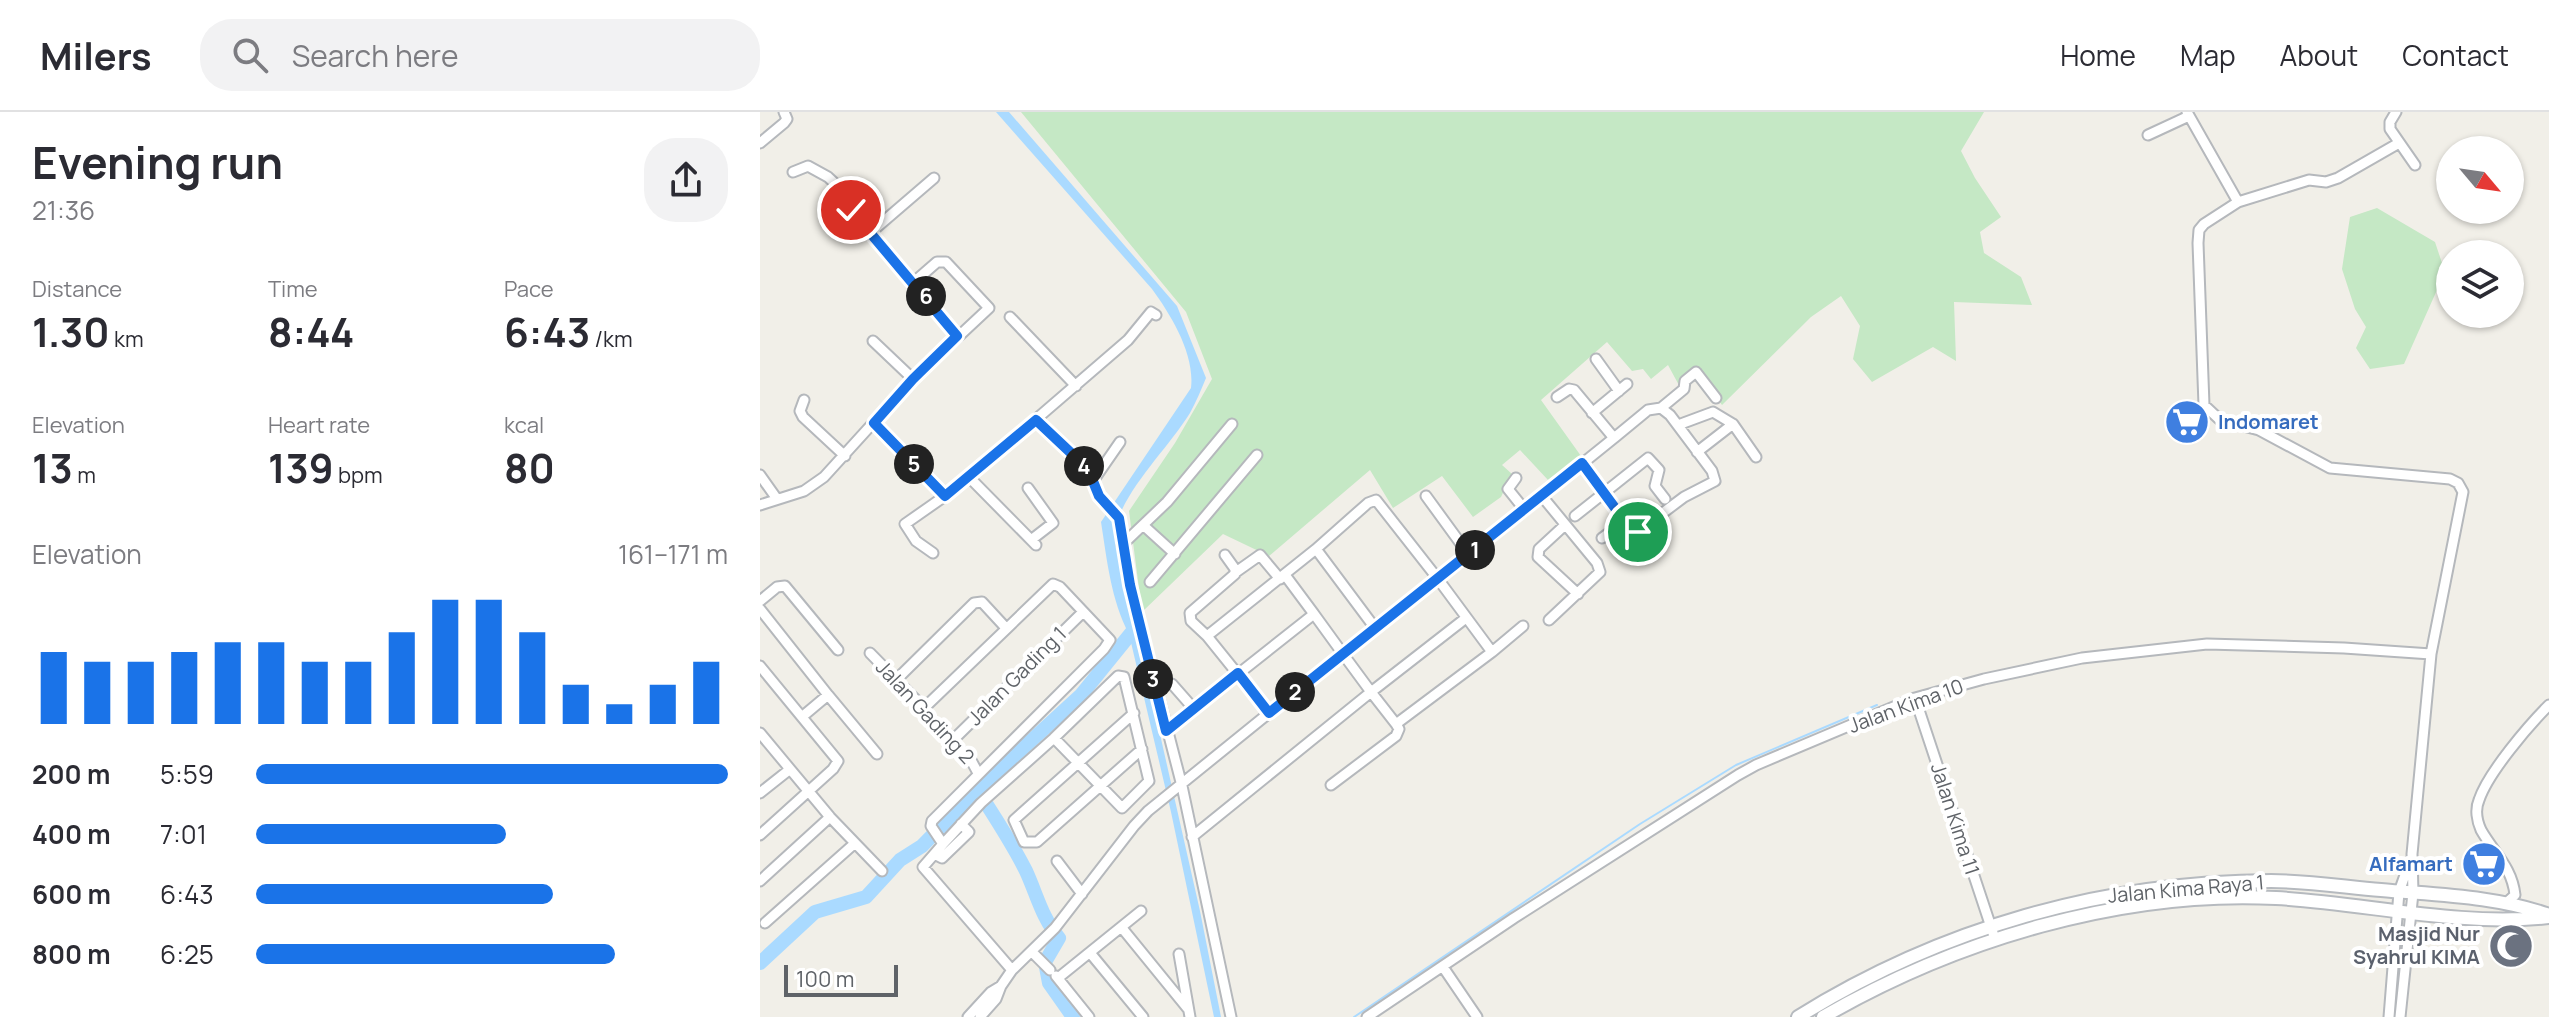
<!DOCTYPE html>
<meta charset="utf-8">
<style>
:root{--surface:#fff;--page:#f2f2f3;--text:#2b2b33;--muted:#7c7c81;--line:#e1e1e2;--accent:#1a73e8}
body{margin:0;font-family:Manrope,sans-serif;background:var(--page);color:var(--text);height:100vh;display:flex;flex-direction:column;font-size:30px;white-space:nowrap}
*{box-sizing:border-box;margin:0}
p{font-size:26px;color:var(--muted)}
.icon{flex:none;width:44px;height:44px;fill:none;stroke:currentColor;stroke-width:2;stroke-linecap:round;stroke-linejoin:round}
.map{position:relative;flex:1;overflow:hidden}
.side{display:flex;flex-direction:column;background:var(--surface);width:760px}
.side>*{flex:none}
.needle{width:52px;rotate:119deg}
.controls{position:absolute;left:1676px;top:24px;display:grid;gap:16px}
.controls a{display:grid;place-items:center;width:88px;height:88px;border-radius:50%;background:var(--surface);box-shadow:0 2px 6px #0004;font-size:40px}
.scale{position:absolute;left:24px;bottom:20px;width:114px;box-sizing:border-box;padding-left:8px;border:4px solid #5f6368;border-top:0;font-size:22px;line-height:28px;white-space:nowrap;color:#5f6368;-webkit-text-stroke:6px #fff;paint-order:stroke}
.pin{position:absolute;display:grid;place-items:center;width:68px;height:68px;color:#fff;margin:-34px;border:4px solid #fff;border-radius:50%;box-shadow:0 2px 8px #0007}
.km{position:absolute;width:40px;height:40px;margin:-20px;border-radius:50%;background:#222;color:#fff;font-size:22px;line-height:40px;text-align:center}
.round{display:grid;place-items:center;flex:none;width:84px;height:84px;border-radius:32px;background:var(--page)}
.overview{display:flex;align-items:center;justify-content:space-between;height:136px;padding:0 32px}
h1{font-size:44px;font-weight:700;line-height:60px}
.stats{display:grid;grid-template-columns:repeat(3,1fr);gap:12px;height:136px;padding:8px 32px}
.stats div{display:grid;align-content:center}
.stats b{font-size:40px;font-weight:700}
.stats small{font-size:22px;font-weight:400}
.stats p{font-size:22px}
.chart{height:224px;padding:16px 32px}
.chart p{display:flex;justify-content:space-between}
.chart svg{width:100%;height:144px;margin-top:8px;stroke:var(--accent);stroke-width:6}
ul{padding:0 32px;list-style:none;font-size:26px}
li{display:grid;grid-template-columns:128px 96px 1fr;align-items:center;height:60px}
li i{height:20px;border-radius:10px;background:var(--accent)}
header{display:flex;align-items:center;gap:48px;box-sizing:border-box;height:112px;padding:0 40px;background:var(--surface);border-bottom:2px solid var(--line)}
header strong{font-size:38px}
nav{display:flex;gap:44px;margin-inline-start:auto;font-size:28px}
.search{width:560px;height:72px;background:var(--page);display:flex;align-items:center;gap:20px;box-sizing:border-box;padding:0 28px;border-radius:32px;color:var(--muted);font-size:30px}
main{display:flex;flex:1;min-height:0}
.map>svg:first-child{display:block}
.green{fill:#c5e8c5}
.water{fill:#aadaff}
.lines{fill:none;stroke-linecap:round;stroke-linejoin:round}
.stream{stroke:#aadaff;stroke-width:2}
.river{stroke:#aadaff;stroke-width:14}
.minor-casing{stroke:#b5b8bc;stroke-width:13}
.secondary-casing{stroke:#b6babf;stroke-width:16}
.minor{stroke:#fff;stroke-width:9}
.secondary{stroke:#fff;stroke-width:12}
.route-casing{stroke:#fff;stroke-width:16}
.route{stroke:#1a73e8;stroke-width:10}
.labels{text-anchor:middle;stroke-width:8;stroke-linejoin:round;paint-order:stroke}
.shop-label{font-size:20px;font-weight:bold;fill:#366cbe;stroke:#fff;text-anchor:start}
.street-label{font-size:20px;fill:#5f6368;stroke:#fff}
.worship-label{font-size:20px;font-weight:bold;fill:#5b616d;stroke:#fff;text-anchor:end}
</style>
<header>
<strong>Milers</strong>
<div class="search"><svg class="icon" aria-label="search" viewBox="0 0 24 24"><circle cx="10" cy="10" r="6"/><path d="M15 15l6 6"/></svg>Search here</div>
<nav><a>Home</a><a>Map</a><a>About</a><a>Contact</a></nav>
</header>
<main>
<section class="side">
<div class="overview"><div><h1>Evening run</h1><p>21:36</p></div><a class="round"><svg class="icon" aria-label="share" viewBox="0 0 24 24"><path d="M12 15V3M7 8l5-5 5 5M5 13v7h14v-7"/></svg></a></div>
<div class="stats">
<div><p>Distance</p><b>1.30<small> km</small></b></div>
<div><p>Time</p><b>8:44</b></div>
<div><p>Pace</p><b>6:43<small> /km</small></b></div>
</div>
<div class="stats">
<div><p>Elevation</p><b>13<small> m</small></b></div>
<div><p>Heart rate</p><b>139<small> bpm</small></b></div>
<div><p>kcal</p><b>80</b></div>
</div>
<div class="chart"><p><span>Elevation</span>161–171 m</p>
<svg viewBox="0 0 160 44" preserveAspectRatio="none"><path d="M5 44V22M15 44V25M25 44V25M35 44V22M45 44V19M55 44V19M65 44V25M75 44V25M85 44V16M95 44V6M105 44V6M115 44V16M125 44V32M135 44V38M145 44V32M155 44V25"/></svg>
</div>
<ul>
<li><b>200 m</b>5:59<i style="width:100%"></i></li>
<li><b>400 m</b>7:01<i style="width:53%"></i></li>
<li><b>600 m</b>6:43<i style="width:63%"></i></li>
<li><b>800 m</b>6:25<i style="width:76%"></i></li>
</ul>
</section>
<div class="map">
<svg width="1789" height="905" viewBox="0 0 1789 905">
<rect width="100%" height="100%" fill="#f1efe8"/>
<path class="green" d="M261,0H1224L1201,39L1215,66L1241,105L1220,120L1224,141L1261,165L1272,193L1194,190L1196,249L1173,235L1112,270L1093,247L1100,214L1081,184L1051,205L962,293L938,260L921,277L908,253L891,267L883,257L872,259L847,230L781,288L821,344L788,368L760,338L742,353L752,362L741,385L713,405L682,364L633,396L610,358L509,444L463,422L382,500L369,399L415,331L452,267L426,200Z
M1617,96L1675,130L1685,160L1644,252L1610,257L1596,236L1606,215L1595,197L1582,157L1590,105Z"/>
<path class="water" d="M236,0H249L417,194L446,266C441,278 436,290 430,301C407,338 365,376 354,419L440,799L461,905H454L411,700L369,522C351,488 347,448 341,410L431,276C435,242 411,203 392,177Z"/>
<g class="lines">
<path class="stream" d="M594,905L880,712L976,653L1117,593"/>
<path class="river" d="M218,679C235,705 252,731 266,759C277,783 282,806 299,826L285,850L289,871L313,905
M0,851L55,800L106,785L140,748L162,734L215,680L321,583L372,520"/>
<g class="minor-casing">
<path id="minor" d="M1427,0L1478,90
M1636,0L1630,10V17L1655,53
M1388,23L1429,4
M0,31L24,11L27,7L24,0
M1639,31L1578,66L1566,70L1549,68L1478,90L1444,112L1439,118L1438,131L1444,293L1460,308L1499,318L1570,356L1690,367L1698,371L1703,380L1671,542L1652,742L1653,781L1640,905
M33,60L48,54L68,65L82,78L92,99L197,224
M110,121L174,66
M250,205L316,274
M113,229L153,267
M836,247L859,279
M44,288L40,299L43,305L85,344
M901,296L924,277L925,269L936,260L956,286
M832,301L867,272
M276,308L328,357L339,384L359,406L370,473L422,674L471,905
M114,311L185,384L209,365
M918,313L953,300L973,312L996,345
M937,340L973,312
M822,351L876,421L924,385L955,369L952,359L910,303L901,296L888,298L854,326
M0,363L17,387
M756,366L748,377L764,397
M333,369L360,330
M268,376L293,411L271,428
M781,383L837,451L840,460L789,508
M666,384L709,443L678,467L732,540L636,612L611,580L706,506
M0,393L44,379L64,365L153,267L229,196L186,150H177L154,170
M815,404L888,346L899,358L895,374L905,387
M383,413L415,442
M805,413L779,437L778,445L818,482
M842,426L865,409
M276,433L209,365L368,228L391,200L396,203
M362,433L407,390L472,312
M556,437L608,391L616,388L678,467L615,516
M173,441L156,429L145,412L185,384
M709,443L854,326L814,278L809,277L797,285
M476,460L500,443L520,467
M390,470L497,343
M0,489L17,475L25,474L78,538
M0,497L68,583
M447,524L431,509L430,501L475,462V457L465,443
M732,540L763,514
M110,541L164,596L165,602L212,650L218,661
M0,554L78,649L73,657L0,723
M136,568L214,491L222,490L246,516
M412,572L434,597
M1155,586L1235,827
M164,596L293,472L300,475L350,528L344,537L172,709L171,714L183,732L163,755L252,858
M374,601L254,708L264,730H277L382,637
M43,604L68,583L117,642
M406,619L554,502L525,463
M0,621L70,705L122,759
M192,629L323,500
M571,673L636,624L639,617L636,612
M0,681L29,658
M432,725L611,580L583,542L509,601
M183,732L221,691L294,626L358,564L364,565L389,669L362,696L294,626
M176,743L182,746L209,720L201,712
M297,749L322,782
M0,769L70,705
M1745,792L1755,783C1752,755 1734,741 1721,718C1717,709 1715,697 1719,688C1728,661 1768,614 1789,593
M5,811L94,732
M362,816L428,897
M272,840L290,858
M331,842L383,905
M419,842L430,905
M683,855L717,905
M296,864L329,905
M298,866L381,799
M208,905L231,880L241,874
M220,905L236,887L241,874L252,858L295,816L374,714L388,699L509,601L447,524L556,437L615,516L583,542L554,502
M607,905L754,806L978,663L996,653L1155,586L1224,567L1322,546L1447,532L1584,536L1671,542
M1629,905L1639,780L1650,749"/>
</g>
<g class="secondary-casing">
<path id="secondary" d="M1038,905C1181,816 1343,770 1511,769C1547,769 1585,775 1621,778C1676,783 1737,784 1789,803
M1063,905C1196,828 1362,778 1516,786C1606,791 1698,815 1789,805"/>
</g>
<use href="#minor" class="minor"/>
<use href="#secondary" class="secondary"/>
</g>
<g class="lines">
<g class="route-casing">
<path id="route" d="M91,98L197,224L153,267L114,311L185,384L276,308L328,357L339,384L359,406L370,473L406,619L478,561L509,601L822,351L872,419L878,420"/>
</g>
<use href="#route" class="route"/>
</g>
<defs>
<g id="supermarket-disc" transform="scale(2.3)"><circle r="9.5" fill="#3f7fe0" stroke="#fff"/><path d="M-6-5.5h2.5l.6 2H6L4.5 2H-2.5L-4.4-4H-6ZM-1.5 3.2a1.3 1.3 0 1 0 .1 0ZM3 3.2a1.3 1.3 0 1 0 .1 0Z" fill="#fff"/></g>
<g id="mosque-disc" transform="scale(2.3)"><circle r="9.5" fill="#6b7280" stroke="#fff"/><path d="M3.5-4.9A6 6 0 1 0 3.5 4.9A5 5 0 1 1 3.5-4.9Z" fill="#fff"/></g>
</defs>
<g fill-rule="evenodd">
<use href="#supermarket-disc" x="1427" y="310"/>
<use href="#supermarket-disc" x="1724" y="752"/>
<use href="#mosque-disc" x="1751" y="834"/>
</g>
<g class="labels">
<g class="shop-label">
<text x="1458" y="317">Indomaret</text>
<text x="1693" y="759" text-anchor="end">Alfamart</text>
</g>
<g class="street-label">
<text transform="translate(257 564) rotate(-45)" y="7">Jalan Gading 1</text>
<text transform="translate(1146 594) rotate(-20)" y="7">Jalan Kima 10</text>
<text transform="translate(165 600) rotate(47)" y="7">Jalan Gading 2</text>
<text transform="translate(1195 707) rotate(72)" y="7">Jalan Kima 11</text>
<text transform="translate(1426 777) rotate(-5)" y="7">Jalan Kima Raya 1</text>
</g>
<g class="worship-label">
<text x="1720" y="829">Masjid Nur<tspan x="1720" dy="23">Syahrul KIMA</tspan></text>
</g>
</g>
</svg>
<div class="controls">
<a><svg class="needle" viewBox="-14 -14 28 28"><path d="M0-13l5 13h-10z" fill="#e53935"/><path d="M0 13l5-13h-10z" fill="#7c7c81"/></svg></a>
<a><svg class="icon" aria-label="layers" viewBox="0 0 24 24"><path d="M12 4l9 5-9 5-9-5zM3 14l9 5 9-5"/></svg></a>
</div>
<div class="scale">100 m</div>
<div class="pin" style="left:878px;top:420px;background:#1e9e55"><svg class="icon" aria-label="arrive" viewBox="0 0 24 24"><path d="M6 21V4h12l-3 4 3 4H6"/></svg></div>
<div class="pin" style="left:91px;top:98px;background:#d93025"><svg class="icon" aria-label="check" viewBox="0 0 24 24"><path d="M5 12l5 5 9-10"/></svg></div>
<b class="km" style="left:715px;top:438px">1</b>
<b class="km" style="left:535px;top:580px">2</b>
<b class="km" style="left:393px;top:567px">3</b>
<b class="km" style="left:324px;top:354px">4</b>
<b class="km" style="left:154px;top:352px">5</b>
<b class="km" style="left:166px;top:184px">6</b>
</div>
</main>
